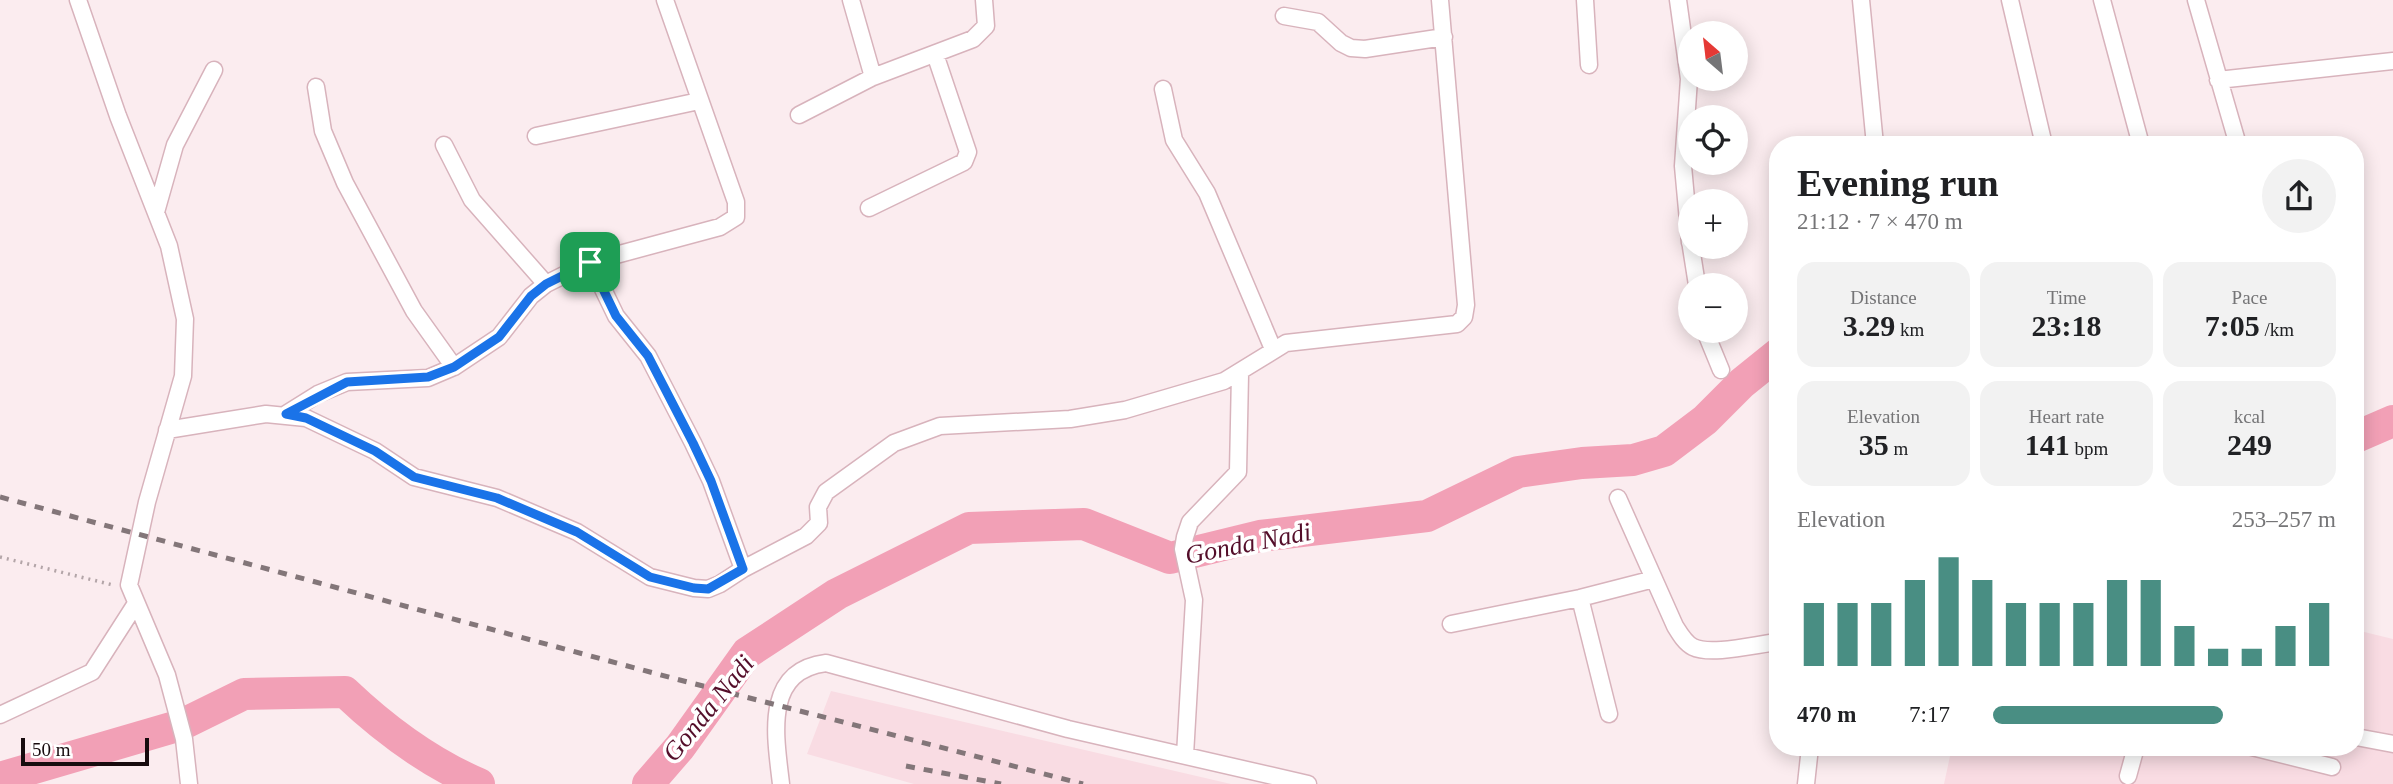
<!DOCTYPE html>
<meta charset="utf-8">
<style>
:root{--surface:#fff;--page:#f2f2f2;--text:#202124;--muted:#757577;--accent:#498e83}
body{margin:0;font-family:"Times New Roman",serif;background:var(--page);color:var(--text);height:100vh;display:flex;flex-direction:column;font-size:26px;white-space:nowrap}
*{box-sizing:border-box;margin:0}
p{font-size:23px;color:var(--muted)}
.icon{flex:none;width:38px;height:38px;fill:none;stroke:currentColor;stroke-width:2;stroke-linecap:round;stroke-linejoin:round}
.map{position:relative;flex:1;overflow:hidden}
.side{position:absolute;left:1769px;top:136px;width:595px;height:620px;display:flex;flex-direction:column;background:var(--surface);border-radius:28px;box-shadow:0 4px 18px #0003}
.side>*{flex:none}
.needle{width:46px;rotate:332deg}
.buttons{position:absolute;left:1678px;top:21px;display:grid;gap:14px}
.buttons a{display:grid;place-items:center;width:70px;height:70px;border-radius:50%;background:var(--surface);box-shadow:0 4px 18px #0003;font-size:35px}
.scale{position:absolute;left:21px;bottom:18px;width:128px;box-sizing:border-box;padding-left:7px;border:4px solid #170b0e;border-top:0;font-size:19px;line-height:24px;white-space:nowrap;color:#170b0e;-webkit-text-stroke:5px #fff;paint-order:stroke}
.pin{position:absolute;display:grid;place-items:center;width:60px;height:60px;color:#fff;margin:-30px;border-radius:14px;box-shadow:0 4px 10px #0006}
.round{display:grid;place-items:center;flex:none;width:74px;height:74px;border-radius:37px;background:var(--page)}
.headline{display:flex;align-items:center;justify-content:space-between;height:119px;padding:0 28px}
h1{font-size:38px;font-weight:700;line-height:52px}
.metrics{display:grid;grid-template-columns:repeat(3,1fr);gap:10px;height:119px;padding:7px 28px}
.metrics div{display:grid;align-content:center;border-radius:18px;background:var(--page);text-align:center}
.metrics b{font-size:30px;font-weight:700}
.metrics small{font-size:19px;font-weight:400}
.metrics p{font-size:19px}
.chart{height:196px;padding:14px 28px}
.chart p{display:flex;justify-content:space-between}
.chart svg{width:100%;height:126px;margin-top:7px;stroke:var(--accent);stroke-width:6}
ul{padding:0 28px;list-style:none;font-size:23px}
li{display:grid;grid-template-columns:112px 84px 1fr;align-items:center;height:52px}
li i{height:18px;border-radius:9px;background:var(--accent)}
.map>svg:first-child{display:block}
.built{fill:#f9dce3}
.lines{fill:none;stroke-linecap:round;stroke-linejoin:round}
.river{stroke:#f2a0b6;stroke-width:32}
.minor-casing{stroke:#d8b3bc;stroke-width:19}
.path{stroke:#b3a5a8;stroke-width:3.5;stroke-dasharray:2 5;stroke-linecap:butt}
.minor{stroke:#fff;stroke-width:16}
.rail{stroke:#837679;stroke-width:5;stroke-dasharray:9 9;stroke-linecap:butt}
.route-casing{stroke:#fff;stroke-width:14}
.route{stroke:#1a73e8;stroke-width:9}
.labels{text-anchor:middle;stroke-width:7;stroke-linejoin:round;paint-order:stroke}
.water-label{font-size:26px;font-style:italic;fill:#540e2a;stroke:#fff}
</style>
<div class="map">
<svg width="2393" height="784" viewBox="0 0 2393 784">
<rect width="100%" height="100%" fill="#fbecef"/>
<path class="built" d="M2356,630L2393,639V784H1944L1952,747H2356Z
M831,691L1231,784H914L807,754Z"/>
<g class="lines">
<path class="river" d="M2356,437L2393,421
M0,778L181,725L244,694L345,692C385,730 428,762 479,784
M648,784L680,747L747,653L837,594L969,528L1084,524L1170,558L1260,536L1427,516L1518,472L1582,463L1633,460L1664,451L1705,420L1742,383L1778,354"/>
<g class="minor-casing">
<path id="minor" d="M78,0L118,116L169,246L185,319L183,376L147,502L129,585L167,675L184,739L189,784
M851,0L873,77
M1585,0L1589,65
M1678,0L1689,79L1683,166L1690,243
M1861,0L1875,145
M2010,0L2044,145
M2102,0L2141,145
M2196,0L2238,145
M1284,16L1318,22L1341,43L1351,48L1365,49L1444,37
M2218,80L2393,61
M316,87L323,131L345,183L414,311L454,367
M1163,89L1174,140L1207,193L1273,349
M799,115L873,77L973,39L986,26L984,0
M536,136L699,101
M444,145L472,200L546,284
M869,208L964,162L968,152L935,54
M156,212L175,145L214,70
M1691,247L1697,285
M590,262L616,316L648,356L693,443L711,481L743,569
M1705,331L1721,370
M286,414L318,394L347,382L428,378L454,367L499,337L531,296L546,284L590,262L720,227L736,217V202L665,0
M167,430L266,414L306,418L375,451L414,477L497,498L577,532L650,577L694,588L708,589L720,584L743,569L806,536L819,523L818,507L826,492L894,443L940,426L1070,419L1125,410L1224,381L1286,343L1457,324L1464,317L1466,305L1440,0
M1618,498L1675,626C1680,634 1685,643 1693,647C1711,656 1757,644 1778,642
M1580,598L1609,714
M1451,624L1580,598L1654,579
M0,715L92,672L135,605
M2356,737L2393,744
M2252,747L2332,767
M1185,755L1194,600L1183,549L1185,537L1190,522L1238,472L1240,374
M2128,776L2136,747
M781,784C776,739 762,671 826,663L1068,729L1308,784
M1806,784L1810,747"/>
</g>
<path class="path" d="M0,557L113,585"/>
<use href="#minor" class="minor"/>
<path class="rail" d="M0,497L676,679L1083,784
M906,766L1001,784"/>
</g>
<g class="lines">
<g class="route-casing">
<path id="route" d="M590,262L616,316L648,356L693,443L711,481L743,569L708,589L694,588L650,577L577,532L497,498L414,477L375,451L306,418L286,414L347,382L428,377L454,367L499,337L531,296L546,284Z"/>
</g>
<use href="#route" class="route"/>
</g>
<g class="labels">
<g class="water-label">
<text transform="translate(1248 543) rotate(-11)" y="9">Gonda Nadi</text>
<text transform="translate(708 708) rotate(-51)" y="9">Gonda Nadi</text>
</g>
</g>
</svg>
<div class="buttons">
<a><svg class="needle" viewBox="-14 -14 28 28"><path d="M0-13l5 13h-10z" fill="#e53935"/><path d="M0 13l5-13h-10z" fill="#757577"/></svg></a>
<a><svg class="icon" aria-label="locate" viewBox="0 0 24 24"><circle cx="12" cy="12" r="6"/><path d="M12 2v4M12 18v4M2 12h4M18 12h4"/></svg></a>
<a>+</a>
<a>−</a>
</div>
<div class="scale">50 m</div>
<div class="pin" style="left:590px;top:262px;background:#1e9e55"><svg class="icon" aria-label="arrive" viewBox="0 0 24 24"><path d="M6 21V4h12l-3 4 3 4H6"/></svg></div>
<section class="side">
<div class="headline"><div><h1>Evening run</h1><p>21:12 · 7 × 470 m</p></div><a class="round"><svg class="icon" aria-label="share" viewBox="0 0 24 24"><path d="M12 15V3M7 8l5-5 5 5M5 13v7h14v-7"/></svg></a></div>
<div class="metrics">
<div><p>Distance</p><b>3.29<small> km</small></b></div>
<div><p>Time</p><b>23:18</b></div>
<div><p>Pace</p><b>7:05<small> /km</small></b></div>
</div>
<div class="metrics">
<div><p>Elevation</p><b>35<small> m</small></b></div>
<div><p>Heart rate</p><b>141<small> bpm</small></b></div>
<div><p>kcal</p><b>249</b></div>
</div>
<div class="chart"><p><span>Elevation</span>253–257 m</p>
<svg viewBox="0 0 160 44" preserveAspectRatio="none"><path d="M5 44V22M15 44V22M25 44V22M35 44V14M45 44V6M55 44V14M65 44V22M75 44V22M85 44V22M95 44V14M105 44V14M115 44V30M125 44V38M135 44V38M145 44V30M155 44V22"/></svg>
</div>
<ul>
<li><b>470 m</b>7:17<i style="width:67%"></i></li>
</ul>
</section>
</div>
